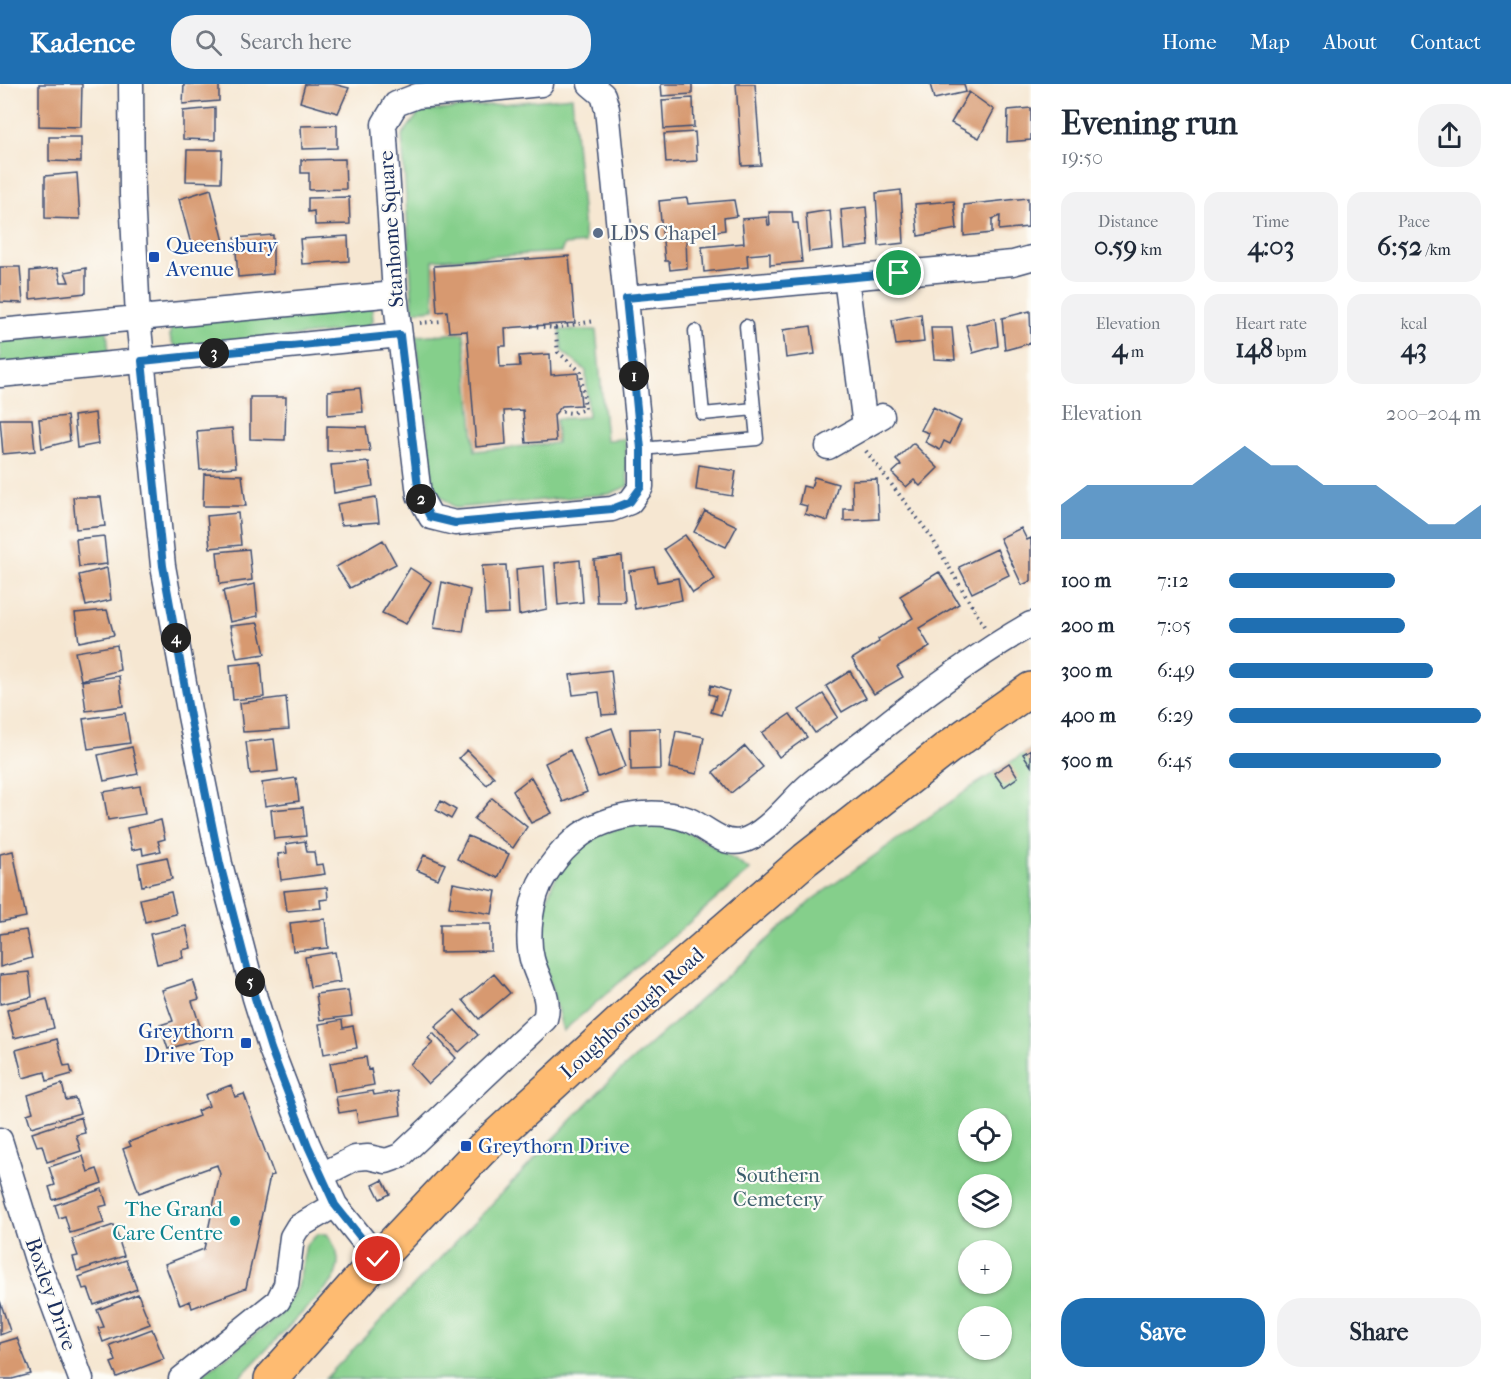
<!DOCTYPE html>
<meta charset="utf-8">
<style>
:root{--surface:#fff;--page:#f2f2f3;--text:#1f2937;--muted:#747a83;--accent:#1f6fb2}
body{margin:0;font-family:"IM FELL French Canon",serif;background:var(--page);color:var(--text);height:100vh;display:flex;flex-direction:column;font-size:22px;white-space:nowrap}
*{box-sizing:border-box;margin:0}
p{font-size:20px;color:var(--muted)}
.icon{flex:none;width:33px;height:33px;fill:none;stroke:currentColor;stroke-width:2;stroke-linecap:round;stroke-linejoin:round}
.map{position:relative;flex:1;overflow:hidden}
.panel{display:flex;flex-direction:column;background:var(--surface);width:480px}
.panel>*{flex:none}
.controls{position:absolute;left:958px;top:1024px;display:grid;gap:12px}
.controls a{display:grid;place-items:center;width:54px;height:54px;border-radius:50%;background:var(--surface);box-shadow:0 2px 4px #0004;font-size:30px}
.pin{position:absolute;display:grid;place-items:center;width:51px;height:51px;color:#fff;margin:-26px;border:3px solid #fff;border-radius:50%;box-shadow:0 2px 6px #0007}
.km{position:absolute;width:30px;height:30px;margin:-15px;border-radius:50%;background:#222;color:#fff;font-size:16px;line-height:30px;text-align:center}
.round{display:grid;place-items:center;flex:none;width:63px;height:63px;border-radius:24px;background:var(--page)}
.overview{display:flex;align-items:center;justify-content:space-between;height:102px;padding:0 30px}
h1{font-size:33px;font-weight:700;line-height:45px}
.metrics{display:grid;grid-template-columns:repeat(3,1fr);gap:9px;height:102px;padding:6px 30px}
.metrics div{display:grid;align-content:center;border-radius:15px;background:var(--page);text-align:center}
.metrics b{font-size:26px;font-weight:700}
.metrics small{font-size:16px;font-weight:400}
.metrics p{font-size:16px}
.chart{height:168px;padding:12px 30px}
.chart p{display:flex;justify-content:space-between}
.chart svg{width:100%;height:108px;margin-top:6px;fill:var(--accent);opacity:.7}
.button{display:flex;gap:12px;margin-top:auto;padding:12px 30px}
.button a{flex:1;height:69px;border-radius:24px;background:var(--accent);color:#fff;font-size:24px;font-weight:700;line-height:69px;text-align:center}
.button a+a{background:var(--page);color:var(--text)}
ul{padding:0 30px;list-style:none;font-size:20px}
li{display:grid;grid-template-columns:96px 72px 1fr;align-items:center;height:45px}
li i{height:15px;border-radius:8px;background:var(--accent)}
header{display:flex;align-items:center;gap:36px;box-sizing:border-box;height:84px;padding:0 30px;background:var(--accent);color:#fff}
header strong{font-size:28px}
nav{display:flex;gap:33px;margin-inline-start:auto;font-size:21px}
.search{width:420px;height:54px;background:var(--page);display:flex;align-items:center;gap:15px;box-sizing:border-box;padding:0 21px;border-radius:24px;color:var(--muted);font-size:22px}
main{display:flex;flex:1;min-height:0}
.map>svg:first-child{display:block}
.green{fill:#85cf8b;stroke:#507f74;stroke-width:1.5;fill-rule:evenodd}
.building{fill:#d79970}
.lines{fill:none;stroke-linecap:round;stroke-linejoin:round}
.lane-casing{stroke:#3c4b6f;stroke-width:15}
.street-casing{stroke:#3c4b6f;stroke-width:27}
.primary-casing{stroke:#3c4b6f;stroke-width:36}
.path{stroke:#3c4b6f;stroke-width:4;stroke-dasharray:1.5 4.5;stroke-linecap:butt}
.lane{stroke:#fff;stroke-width:12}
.street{stroke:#fff;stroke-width:24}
.primary{stroke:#febb71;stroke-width:33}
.route-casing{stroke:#fff;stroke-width:12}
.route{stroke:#1f6fb2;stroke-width:8}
.service-dot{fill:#5c6f8a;stroke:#fdfcf7;stroke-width:2}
.transit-dot{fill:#1a4fb4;stroke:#fdfcf7;stroke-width:2}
.culture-dot{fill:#0f9aa8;stroke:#fdfcf7;stroke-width:2}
.labels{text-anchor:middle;stroke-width:4.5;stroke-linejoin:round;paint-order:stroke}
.street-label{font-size:21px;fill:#1b2f5e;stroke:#fdfcf7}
.service-label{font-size:21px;fill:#4e5e75;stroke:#fdfcf7;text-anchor:start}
.transit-label{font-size:21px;fill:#164399;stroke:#fdfcf7;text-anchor:start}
.park-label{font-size:21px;fill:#3b5f6c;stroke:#fdfcf7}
.culture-label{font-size:21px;fill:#0d838f;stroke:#fdfcf7;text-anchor:end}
</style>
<header>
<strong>Kadence</strong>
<div class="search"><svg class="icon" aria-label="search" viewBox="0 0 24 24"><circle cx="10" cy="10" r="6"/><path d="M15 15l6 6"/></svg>Search here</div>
<nav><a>Home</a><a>Map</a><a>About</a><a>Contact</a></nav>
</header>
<main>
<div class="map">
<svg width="1031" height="1295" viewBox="0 0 1031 1295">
<rect width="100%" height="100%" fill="#fdfcf7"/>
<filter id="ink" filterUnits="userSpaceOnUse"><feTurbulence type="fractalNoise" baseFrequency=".0167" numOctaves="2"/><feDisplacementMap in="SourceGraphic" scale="12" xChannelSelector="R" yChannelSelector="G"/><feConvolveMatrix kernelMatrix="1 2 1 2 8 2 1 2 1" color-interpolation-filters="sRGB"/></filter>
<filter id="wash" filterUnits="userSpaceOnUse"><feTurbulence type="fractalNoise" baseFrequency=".008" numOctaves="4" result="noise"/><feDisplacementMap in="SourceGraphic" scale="24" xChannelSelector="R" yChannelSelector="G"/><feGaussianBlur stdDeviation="1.35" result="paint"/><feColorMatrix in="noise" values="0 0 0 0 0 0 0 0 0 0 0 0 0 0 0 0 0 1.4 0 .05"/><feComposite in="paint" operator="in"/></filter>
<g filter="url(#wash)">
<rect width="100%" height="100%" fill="#f6e7d2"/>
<path class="green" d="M572,13L585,159L564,161L561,168L433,176L434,225L413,227L402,51L420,28Z
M372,224L373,237L368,244L177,265C168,255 168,248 175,237Z
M107,246L109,271L0,282V257Z
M560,246H596L606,356L625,355L628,402L609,410L455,424L434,406L416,252L464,249L475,367L557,359L556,335L588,333L586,287L562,267Z
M1031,665V1295H325L609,997L813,815L970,704ZM969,1035H1002V1068H969ZM969,1101H1002V1134H969ZM969,1167H1002V1200H969ZM969,1233H1002V1266H969Z
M638,740L675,743L705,757L750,786L563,947L540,862L542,831L552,801L569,771L601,749Z
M318,1150H327C339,1167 342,1179 332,1198L238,1295H197L279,1232L298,1203L306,1161Z"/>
<g id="blocks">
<path class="building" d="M39,0H82L81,43L39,42Z
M184,0H219V17L183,20Z
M305,0H333L349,4L338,29L300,18Z
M661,0H692V10L662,12Z
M736,0H755L761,81L742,82Z
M930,0H964L966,8L934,15Z
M969,8L994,26L979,54L951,39Z
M693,14L694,43L664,45L662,16Z
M215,24V56L183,55V27Z
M1031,24V56L1007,58L1008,26Z
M337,41V64L302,65L301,42Z
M695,48L697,77L666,79L664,50Z
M49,53H81V78L49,77Z
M187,66H222L221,98L186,97Z
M345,75L346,105L309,106V89H301V76Z
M77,89L80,135L45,134V92Z
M211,105L224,158L192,164L179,115Z
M901,106L904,159L879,162L876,109Z
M349,113L350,140L315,141L314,127L308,128V114Z
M687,114L688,120L734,116L737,132L724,134L725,146L686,151L687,184L670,186L669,177H665L659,117Z
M1028,114V143L999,146L1000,132L992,135V149L964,152V121Z
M954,117L957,145L918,152L915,120Z
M866,123L869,162L844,165L841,126Z
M830,126L833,165L809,168L806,130Z
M769,128H792L793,139H798L802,178L770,181V169L747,171L748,183L704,188L702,163L744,159L742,135L767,133L768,141H770Z
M273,151V190L238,193L235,154Z
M348,152L349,177L302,180L300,155Z
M569,172L575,239L505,244L506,262H499L500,283L520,282L519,272L550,270L551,291L578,289L581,321L562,322L554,331L556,357L526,359L523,326L504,327L506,360L476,363L467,247L449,248L447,227L437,228L434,182Z
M0,183H20L23,219L0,218Z
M58,184L61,198H69L65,188L86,184V209L30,215V187Z
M1030,227L1031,259L1005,266L1002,234Z
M921,230L924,258L896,261L892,236Z
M995,234L998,262L973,269L966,241Z
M811,242L815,270L786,274L783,246Z
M931,244H952L955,276L934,275Z
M360,304L363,328L328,331V307Z
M250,313H286L285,356L250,355Z
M933,323L961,337L950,360L944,357L940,366L925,358L929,349L921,346Z
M95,329L98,360L77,364L74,332Z
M67,332L70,357L42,364L39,335Z
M0,335H32L35,367L3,370Z
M327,342L366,343L370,367H327Z
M232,344L236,383L200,386L197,347Z
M913,359L938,384L920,402L914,396L906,403L892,389L901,381L896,376Z
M369,378L373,402L334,409L331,381Z
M699,381L736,387L732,412L696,406Z
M204,390L242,391L246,422H203Z
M814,393L838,400L828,437L805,430L807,422L799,420L803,402L811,404Z
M877,395L879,435L844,437V425H853L852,396Z
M73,413H101L105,442L76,445Z
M376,413L379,438L341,441L337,420Z
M705,427L737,442L726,463L694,448Z
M238,429L241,461L210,464L207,432Z
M1021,444L1027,456L1031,454V497L1022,501L1000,454Z
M685,451L715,495L693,509L664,465Z
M104,452L107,480L79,483L76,455Z
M383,456L396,480L350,504L336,483Z
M249,465L252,496L220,500L217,468Z
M997,465L1009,491L972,509L959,483Z
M622,472L625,518H597L594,476Z
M580,476L583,518L558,521L555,479Z
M506,481L509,529L485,530L482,482Z
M544,482L547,525L519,531L516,485Z
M654,483L657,498L678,494L682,516L635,525L629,487Z
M107,484L111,516L86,522L79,491Z
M410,484L431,498L406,540L382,529Z
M939,488L959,520L919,544L930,563L897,583L903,593L874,610L852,575L879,558L878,555L913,534L900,512Z
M442,498L470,506L463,548L434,544Z
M255,500L258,532L230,538L223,507Z
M107,526L114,551L79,558L75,529Z
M258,539L265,570L237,574L230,542Z
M117,561L120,586L81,596L75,568Z
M261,578L264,613L233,616L230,581Z
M611,586L616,630L602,631L599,608L573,611L570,591Z
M850,587L866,614L842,628L826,602Z
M119,592L123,622L86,627L82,597Z
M711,601L729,607L721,631L711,628L716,612L709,610Z
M823,610L838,633L815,649L799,626Z
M286,613L289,645L243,648L240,619Z
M125,629L130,659L88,665L83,635Z
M790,630L807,653L779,673L762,649Z
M612,644L626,683L598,693L584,654Z
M660,644L661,685L631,686L630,645Z
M676,647L704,653L697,690L669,684Z
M274,655L278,687L250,690L246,658Z
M745,662L763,683L731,709L713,688Z
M132,663L138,690L104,697L98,671Z
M1031,665V682L1023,670Z
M467,666L494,693L487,701L459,674Z
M570,666L587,708L563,718L545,679Z
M1009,679L1018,693L1004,703L994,689Z
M531,693L552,729L531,739L513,707Z
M296,694L299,717L265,722L262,699Z
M140,702L145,730L108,736L103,708Z
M492,714L527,743L513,764L474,735Z
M441,717L456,726L451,735L436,726Z
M303,723L306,752L274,755L271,726Z
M161,736L165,755L158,757L161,767L143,771L142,764L132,766L127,744Z
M468,752L509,770L498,794L457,775Z
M305,757L307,768H314L316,781L323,780L325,790L281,796L278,770L287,769L286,760Z
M13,767L26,833L0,838V770Z
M424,771L445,780L438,795L417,786Z
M167,773L172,795L142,802L138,779Z
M453,799L496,807L492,830L449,823Z
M327,803L328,815L320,816L321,824L287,827L284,807Z
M171,808L176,830L145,838L140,815Z
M325,835L328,864L293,867L290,839Z
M440,840H491V867L440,868Z
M186,842L191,864L182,866L183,874L157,880L150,850Z
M26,846L32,874L0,883V850Z
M335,868L340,898L310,903L305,873Z
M29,888L32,913L0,920V891Z
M494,890L510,909L479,935L463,916Z
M193,896L199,915L192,917L204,954L168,965L160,941L173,937L162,906Z
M348,906L352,932L320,936L316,910Z
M47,915L54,944L14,954L7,926Z
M455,926L478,951L459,968L435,943Z
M342,936L343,944L353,942L357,964L324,970L319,940Z
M433,949L456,974L428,1000L410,980L433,959L428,954Z
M57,955L64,982L70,981L72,990L47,997L45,988L23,994L16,966Z
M366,973L368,986L371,985L374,1001L335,1008L330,979Z
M62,1000L66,1016L75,1014L80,1029L31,1043L27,1030L33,1028L28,1011Z
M231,1001L235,1013L244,1010L274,1091L270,1092L246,1204L192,1224L190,1217L180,1221L165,1180L204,1165L220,1090L217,1081L139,1109L123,1065L131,1062L129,1058L199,1032L197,1027L209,1022L205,1011Z
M373,1007L374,1011L398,1007L401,1031L358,1038L356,1026L339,1029L336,1013Z
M81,1033L85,1049L76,1051L81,1067L47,1078L42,1061L37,1062L32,1049Z
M83,1072L88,1088L97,1085L102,1099L53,1116L49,1103L55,1101L49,1083Z
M383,1096L390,1110L380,1115L373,1101Z
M102,1105L107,1121L99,1123L104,1139L70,1149L65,1132L59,1134L55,1121Z
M114,1141L124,1172L77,1187L73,1173L78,1172L72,1155Z
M126,1176L137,1205L94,1221L88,1204L83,1205L79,1193Z
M138,1210L150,1240L103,1258L98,1244L104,1243L97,1226Z
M0,1217L10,1247L0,1251Z
M152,1245L164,1275L117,1293L111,1279L116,1277L110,1261Z
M17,1254L31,1290L12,1295H0V1259Z"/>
</g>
</g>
<g filter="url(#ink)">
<use href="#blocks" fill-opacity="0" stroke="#3c4b6f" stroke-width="1.5"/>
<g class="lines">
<g class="lane-casing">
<path id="lane" d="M695,247L703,330L754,325
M641,365L757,355L746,242"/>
</g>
<g class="street-casing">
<path id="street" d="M131,0L132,110L138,234L163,482L190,632L220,780L255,914L271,965L308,1061L335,1121L378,1175
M541,0L417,12L396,20L384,40L395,210L419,411L431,433L455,439L612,425L630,418L641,403V365L607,25L603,11L590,0
M846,194L865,342
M626,214L1013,179L1031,174
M0,247L395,210
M0,291L400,251
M828,363L882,332
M0,1056L38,1179L81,1295
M322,1091L355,1074L368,1073L386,1077L400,1072L545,935C552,912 537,896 532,875C526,852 531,812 544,792C551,781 561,768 570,760C598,732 652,722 689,736C705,743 723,762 742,757C766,751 790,718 808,702C827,686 848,670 868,655C920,613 973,573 1031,540
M181,1295L278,1217L286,1201L292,1153L298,1143L335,1121"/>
</g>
<g class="primary-casing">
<path id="primary" d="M271,1295L378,1175L481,1066L654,907L806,775L946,665L1031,605"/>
</g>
<path class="path" d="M420,239L442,237
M531,242L555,244L558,268L581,288L585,325L572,329L558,327
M555,244L595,237
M866,367L930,451L984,542"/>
<use href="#lane" class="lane"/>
<use href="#street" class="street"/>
<use href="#primary" class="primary"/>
</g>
</g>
<g class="lines" filter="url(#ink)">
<g class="route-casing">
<path id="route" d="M378,1175L335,1121L308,1062L271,965L255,914L220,780L190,632L163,482L142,277L400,251L419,411L430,433L455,439L612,425L630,418L641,403V365L626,214L899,189"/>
</g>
<use href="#route" class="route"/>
</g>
<circle class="service-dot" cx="598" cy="149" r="6"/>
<g class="transit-dot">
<rect x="148" y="167" width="12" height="12" rx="3"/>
<rect x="240" y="953" width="12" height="12" rx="3"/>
<rect x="460" y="1056" width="12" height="12" rx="3"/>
</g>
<circle class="culture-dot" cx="235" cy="1137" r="6"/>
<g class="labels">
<g class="street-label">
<text transform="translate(391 145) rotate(-94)" y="7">Stanhome Square</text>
<text transform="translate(632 929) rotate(-42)" y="7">Loughborough Road</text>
<text transform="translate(51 1210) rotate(71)" y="7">Boxley Drive</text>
</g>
<g class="service-label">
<text x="610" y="156">LDS Chapel</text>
</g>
<g class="transit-label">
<text x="166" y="168">Queensbury<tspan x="166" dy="24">Avenue</tspan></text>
<text x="234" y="954" text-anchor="end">Greythorn<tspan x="234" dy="24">Drive Top</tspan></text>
<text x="478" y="1069">Greythorn Drive</text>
</g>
<g class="park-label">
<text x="778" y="1098">Southern<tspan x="778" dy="24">Cemetery</tspan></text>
</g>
<g class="culture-label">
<text x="223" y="1132">The Grand<tspan x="223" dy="24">Care Centre</tspan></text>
</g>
</g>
</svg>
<div class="controls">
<a><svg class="icon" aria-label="locate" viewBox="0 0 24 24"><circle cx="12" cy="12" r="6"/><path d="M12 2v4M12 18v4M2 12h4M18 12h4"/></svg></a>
<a><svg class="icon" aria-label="layers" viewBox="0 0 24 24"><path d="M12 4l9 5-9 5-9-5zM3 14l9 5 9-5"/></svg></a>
<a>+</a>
<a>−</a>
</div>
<div class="pin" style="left:899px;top:189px;background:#1e9e55"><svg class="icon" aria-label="arrive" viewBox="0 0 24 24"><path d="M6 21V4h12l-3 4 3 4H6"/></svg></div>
<div class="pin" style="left:378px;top:1175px;background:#d93025"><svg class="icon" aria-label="check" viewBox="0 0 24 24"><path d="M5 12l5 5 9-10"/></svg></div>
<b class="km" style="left:634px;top:292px">1</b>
<b class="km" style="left:421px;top:415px">2</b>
<b class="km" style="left:214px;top:269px">3</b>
<b class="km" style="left:176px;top:554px">4</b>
<b class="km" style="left:250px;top:898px">5</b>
</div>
<section class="panel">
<div class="overview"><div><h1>Evening run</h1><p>19:50</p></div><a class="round"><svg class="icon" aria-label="share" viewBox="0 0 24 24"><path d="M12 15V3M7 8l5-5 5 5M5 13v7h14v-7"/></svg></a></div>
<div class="metrics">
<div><p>Distance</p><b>0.59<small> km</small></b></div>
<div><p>Time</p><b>4:03</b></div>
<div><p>Pace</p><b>6:52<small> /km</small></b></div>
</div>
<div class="metrics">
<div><p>Elevation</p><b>4<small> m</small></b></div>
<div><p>Heart rate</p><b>148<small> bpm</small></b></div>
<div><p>kcal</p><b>43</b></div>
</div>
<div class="chart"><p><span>Elevation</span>200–204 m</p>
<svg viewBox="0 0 160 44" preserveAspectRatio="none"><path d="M0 44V30L10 22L20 22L30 22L40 22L50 22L60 14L70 6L80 14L90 14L100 22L110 22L120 22L130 30L140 38L150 38L160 30V44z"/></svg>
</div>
<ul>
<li><b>100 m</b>7:12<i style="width:66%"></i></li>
<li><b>200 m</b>7:05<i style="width:70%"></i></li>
<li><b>300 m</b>6:49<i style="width:81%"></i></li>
<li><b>400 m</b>6:29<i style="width:100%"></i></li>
<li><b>500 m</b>6:45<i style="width:84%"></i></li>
</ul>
<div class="button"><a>Save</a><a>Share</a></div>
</section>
</main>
